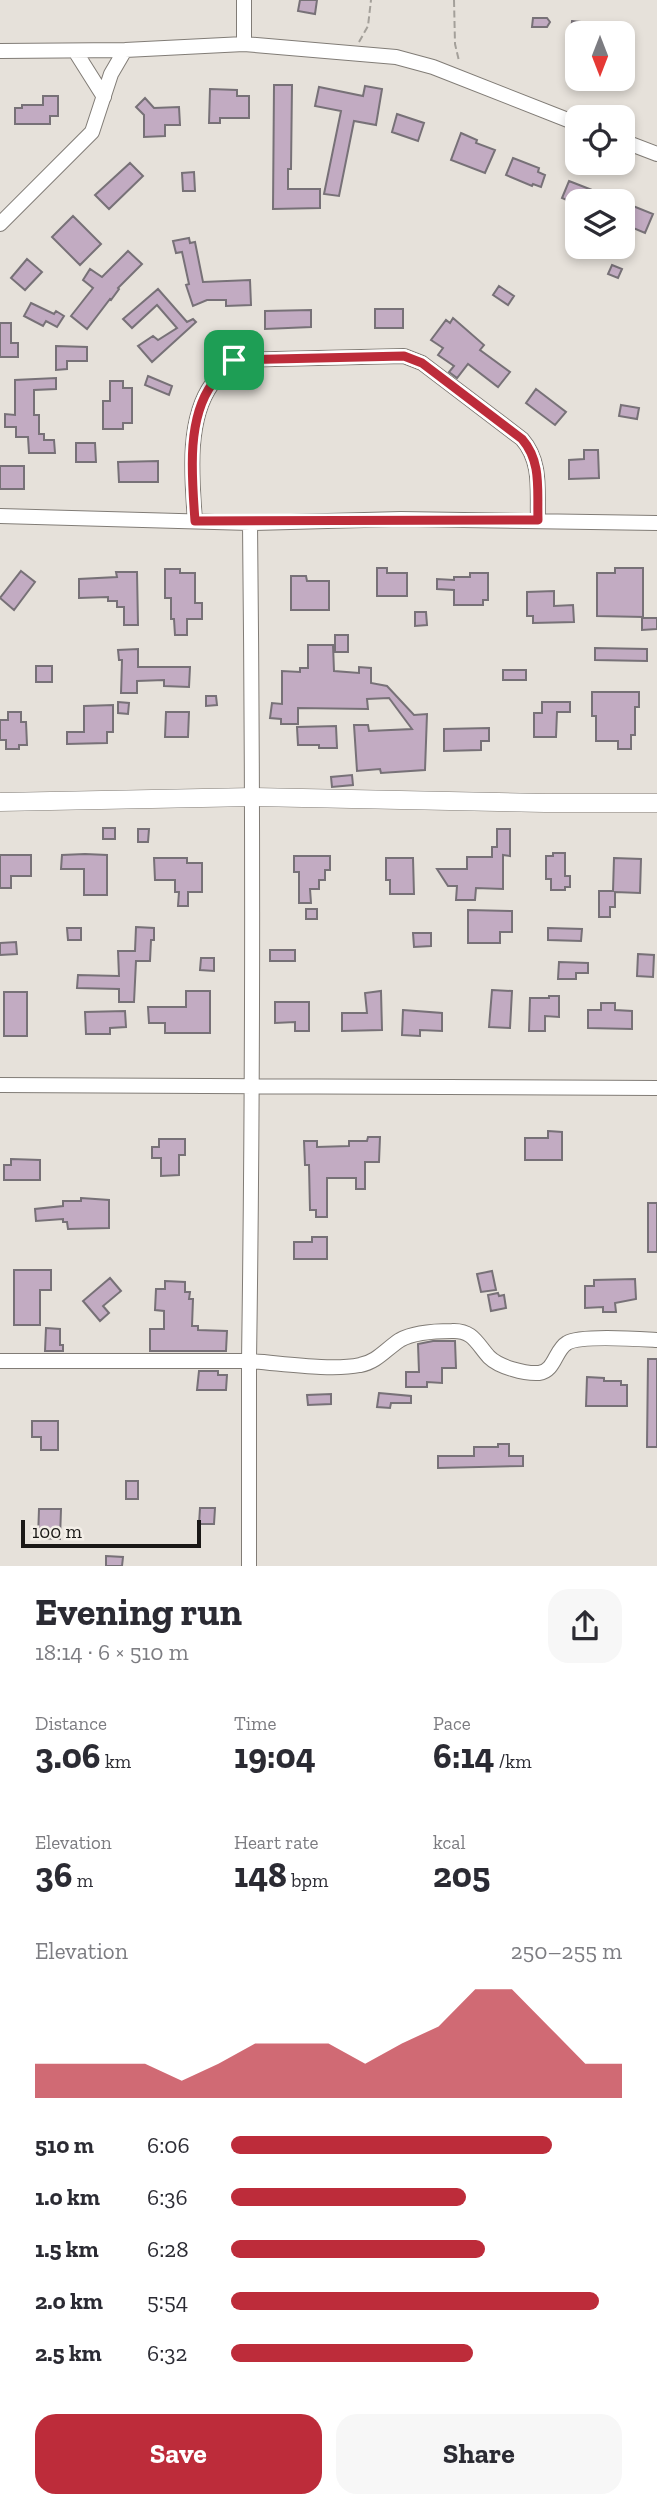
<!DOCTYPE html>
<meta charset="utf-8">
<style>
:root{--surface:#fff;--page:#f7f7f7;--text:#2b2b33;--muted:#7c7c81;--accent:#bd2c3a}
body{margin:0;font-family:"Zilla Slab",serif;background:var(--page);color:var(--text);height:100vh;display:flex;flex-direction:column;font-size:26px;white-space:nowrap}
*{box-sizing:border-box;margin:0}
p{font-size:23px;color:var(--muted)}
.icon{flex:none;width:38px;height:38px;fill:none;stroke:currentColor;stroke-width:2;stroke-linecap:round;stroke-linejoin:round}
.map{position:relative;height:1566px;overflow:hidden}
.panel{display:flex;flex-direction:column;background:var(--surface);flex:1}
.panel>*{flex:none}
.needle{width:46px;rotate:180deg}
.fabs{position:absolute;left:565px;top:21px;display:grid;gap:14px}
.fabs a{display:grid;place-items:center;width:70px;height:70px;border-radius:14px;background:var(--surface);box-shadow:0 4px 10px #0003;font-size:35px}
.scale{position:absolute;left:21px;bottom:18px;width:180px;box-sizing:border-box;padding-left:7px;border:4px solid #1a1816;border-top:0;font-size:19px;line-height:24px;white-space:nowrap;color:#1a1816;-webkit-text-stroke:5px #f3eee7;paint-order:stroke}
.pin{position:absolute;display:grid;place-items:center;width:60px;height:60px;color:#fff;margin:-30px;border-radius:14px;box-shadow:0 4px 10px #0006}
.round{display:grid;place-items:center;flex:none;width:74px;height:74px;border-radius:21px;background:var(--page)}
.headline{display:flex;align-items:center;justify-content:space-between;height:119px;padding:0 35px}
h1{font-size:38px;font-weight:700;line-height:52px}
.figures{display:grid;grid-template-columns:repeat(3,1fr);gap:10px;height:119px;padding:7px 35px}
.figures div{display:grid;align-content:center}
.figures b{font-size:35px;font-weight:700}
.figures small{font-size:19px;font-weight:400}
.figures p{font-size:19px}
.chart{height:196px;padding:14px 35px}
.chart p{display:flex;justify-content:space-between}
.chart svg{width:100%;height:126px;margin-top:7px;fill:var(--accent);opacity:.7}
.action{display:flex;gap:14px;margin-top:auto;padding:14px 35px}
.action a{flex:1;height:80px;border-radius:21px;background:var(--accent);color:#fff;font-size:28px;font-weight:700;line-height:80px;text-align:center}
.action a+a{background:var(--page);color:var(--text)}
ul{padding:0 35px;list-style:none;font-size:23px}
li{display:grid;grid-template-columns:112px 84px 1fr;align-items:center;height:52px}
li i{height:18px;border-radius:9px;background:var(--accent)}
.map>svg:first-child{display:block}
.building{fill:#c2abc2;stroke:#777177;stroke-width:2}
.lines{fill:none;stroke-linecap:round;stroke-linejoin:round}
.minor-casing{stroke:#817c76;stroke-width:16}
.tertiary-casing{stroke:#817c76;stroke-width:19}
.path{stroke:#a4a09a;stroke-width:2;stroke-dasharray:7 3.5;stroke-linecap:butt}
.minor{stroke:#fff;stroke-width:14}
.tertiary{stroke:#fff;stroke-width:18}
.route-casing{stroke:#fff;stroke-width:14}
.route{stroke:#bd2c3a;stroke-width:9}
</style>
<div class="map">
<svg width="657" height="1567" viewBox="0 0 657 1567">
<rect width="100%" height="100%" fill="#e6e1da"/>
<path class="building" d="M300,0H317L315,14L298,11Z
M533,18H547L550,22L547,27H532Z
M572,21L599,24L598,33L571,30Z
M274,85H292L291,169H288V189H320V208L273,209Z
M365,86L382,89L376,125L354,121L339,196L324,194L341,111L315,106L319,87L363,96Z
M210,89L237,90V96H249V118H220V123H209Z
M43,96H58V116H50V124H15V108H22V105H43Z
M145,98L154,108L179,107L180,125H165V136L144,137V115L136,107Z
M397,114L424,123L418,141L392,132Z
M461,133L477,140L476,143L495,150L485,173L451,160Z
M513,158L539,168L538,172L545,175L541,187L533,184L532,186L506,175Z
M130,163L143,176L109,209L95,195Z
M194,172L195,191H183L182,173Z
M569,181L592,190L614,201H578V205L562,198Z
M623,202L653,214L645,233L631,227L623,245Z
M73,216L101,244L80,265L52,237Z
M189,238L190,243L195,242L203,282L250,280L251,305L226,306V300H207L193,306L186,285L189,284L182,252L176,253L173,241Z
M128,251L142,264L118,288L119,289L111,300L110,299L87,329L71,316L93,288L83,280L90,269L102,277Z
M27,259L42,272L25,290L11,278Z
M612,265L622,269L618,278L608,274Z
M499,286L514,296L508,305L493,295Z
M158,289L187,322L193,319L196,322L152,362L138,346L153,336L158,340L177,328L157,305L132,328L123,319Z
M31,303L54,314L56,311L64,316L57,327L46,321L43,326L24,316Z
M375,309H403V328H375Z
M311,310V327L265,329V311Z
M453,318L484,345L480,350L510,372L498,387L468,364L457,378L449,372L454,366L438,355L443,348L431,340L446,320L450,323Z
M0,323H11V343H18V357H0Z
M56,346L87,347V361H67V369L56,370Z
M148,376L172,386L169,395L145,385Z
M56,378V389L34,390V415H39V434H44V440H54L55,453H29L28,437H16V427H5V414L15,415V380Z
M110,381H123V388H132V423H123V429H103V401H110Z
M536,389L566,412L555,425L526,403Z
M621,405L639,408L637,419L619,416Z
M76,443H95L96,462H76Z
M584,450H598L599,478L569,479V460L584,459Z
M158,461V482H119L118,462Z
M0,466H24V489H0Z
M377,568H387V573H407V596H377Z
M615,568H643V617L597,616V573H615Z
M165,569H180V573H195V603H202V619H187V635H175L174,619H171V598H165Z
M21,571L35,582L14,610L0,598Z
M116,572H137L138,625H124V607H117V601H108V597L79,598V579L117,577Z
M470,573H488V600H483V605H454V590L437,589V579L454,580V577H470Z
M291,576H306L307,581H329V610H291Z
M554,591V606L573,605L574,622L533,623V616H527V592Z
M415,612H426L427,625L415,626Z
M642,618H657V629L642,630Z
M335,635H348V652H335Z
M308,645H333L334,671L359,673V667L371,668V683L387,686L414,715L427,714L425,770L381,773L380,769L357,771L354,725H368L369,731L412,729L389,698L367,699L368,709L298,708V724H281V719L270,718L272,703L282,704V671L300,672V668H308Z
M595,648L647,649V661L595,660Z
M138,649V667H190L189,687L164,686V680L137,681V693H121L122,660H119L118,650Z
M36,666H52V682H36Z
M503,670H526V680H503Z
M592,692H639V707H635V735H631V749H618V741H596V716H592Z
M206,696H216L217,705L206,706Z
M118,702L129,703L128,714L118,713Z
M542,702H570V712H557L556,737H534V713H542Z
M113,705V732H107V743L67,744V732H84V706Z
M8,712H21V722H26L27,745H19V749H6V740H0V720H8Z
M166,712H189L188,737H165Z
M336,726L337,748H319V745H298L297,727Z
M489,728V741H481V750L444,751V729Z
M352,775L353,785L332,787L331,777Z
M103,828H115V839H103Z
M138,829H149L148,842H138Z
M497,829H510V856L503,855V889L476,888L475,900H456L457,886H448L437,869H467V857H492V847H497Z
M553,853H565V876H570V887H565V890H551V879H546V856H553Z
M85,854L107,855V895H84V869H61L62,855Z
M0,855H31V876H11V888H0Z
M294,856H330V870H325V880H319V889H310L311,903H299V872H294Z
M154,858H187V863H202V892H188V906H178L179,892H175V880H155Z
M386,858H413L414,894H390V880H386Z
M614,858L641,859L640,893L615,892V907H610V917H599V891H613Z
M306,909H317V919H306Z
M468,910L512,911V932H500V943H468Z
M136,927L154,928V940H151L150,961H136L134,1002H119V989L77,988L78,975L119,976L118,951H135Z
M67,928H81V940H68Z
M548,928L582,929L581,941L548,940Z
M413,933H431V946L414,947Z
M16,942L17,954L0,955V943Z
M270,950H295V961H270Z
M638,954L654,955L653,977L637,976Z
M201,958H214V971L200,970Z
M559,962L588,963V973H576V979H558Z
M492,990L512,991L510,1028L489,1027Z
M186,991H210V1033H165V1023H149L148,1007H186Z
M381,991L382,1030L342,1031V1013H367L365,993Z
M4,992H27V1036H4Z
M549,996H559V1017L545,1016V1031H529L530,998H549Z
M275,1002H309V1031H295V1022L275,1023Z
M601,1003H615V1010L632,1011V1029L588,1028V1010H601Z
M403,1010L442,1013V1031L420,1030V1036L402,1035Z
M125,1011L126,1027L110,1028V1034H86L85,1012Z
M548,1131L562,1132V1160H525V1138H548Z
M368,1137H380L379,1162H365V1189H356V1178H327V1217H316V1210H310L309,1165H305L304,1141H317V1147L349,1146V1141H367Z
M159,1139H185V1155H179V1175L161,1176V1158H152V1147H159Z
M11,1159L40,1160V1180H4V1165H11Z
M81,1198L109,1200V1228L68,1229L67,1222H63V1219L36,1221L35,1209L63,1206V1201H81Z
M648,1203H657V1252H648Z
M312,1237H327V1259H294V1242H312Z
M14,1270H51V1290H40V1325H14Z
M492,1271L496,1290L481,1292L477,1274Z
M110,1278L121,1291L103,1306L109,1313L100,1321L83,1301Z
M635,1279L636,1299L615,1303L616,1312H603V1307L585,1308V1286H594V1280Z
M165,1281L185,1282V1292H190L189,1299H193L192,1326H198V1330L227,1331L226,1351H150V1329H164V1311L155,1310L156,1289H165Z
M498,1293L499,1296L504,1295L506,1308L491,1311L488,1295Z
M46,1328L60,1329V1345H63V1351H45Z
M433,1341H455L456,1368H442V1383L427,1382V1387H406V1372H419L418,1344Z
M648,1359H657V1447H647Z
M199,1371H218V1375H227L226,1390H197Z
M587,1377L604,1378V1381H621V1385H627V1406H586Z
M379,1393L411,1396V1403H391L390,1408L377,1407Z
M331,1394V1404L308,1405L307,1395Z
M32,1421H58V1450H41V1437H32Z
M498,1444H509V1456H523V1466L438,1468V1456H474V1447H498Z
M126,1481H138V1499H126Z
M200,1508H215L214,1524H199Z
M39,1509H61L60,1539L38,1538Z
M106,1556L123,1557L122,1566H106Z"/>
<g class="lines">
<g class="minor-casing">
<path id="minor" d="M244,44V0
M0,51L125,50L244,44L396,57L433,67L578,124
M75,51L104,97
M623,141L657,154
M0,224L92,132L111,74L125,50
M0,516L250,523L401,519L657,523
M195,521C192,479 186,420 212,384C219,375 227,367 234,360L404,356L422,363L522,439C542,462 537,490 538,520
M0,1085L657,1088
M0,1361H249C253,1082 253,802 250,523
M249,1567V1361C281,1363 330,1371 360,1365C377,1362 386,1349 400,1340C414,1332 437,1331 452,1331C473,1330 477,1344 489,1357C499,1367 525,1374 539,1373C555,1371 555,1350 567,1343C580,1335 639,1339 657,1340"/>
</g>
<g class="tertiary-casing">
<path id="tertiary" d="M0,802L253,797L545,803H657"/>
</g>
<path class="path" d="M454,0L455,44L459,61
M359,42L368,26L371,0"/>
<use href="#minor" class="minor"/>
<use href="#tertiary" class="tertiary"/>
</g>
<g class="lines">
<g class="route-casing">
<path id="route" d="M404,356L422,363L522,439C542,462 537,490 538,520L195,521C192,478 186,420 212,384C219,375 227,367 234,360Z"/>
</g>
<use href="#route" class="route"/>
</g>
</svg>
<div class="fabs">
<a><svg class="needle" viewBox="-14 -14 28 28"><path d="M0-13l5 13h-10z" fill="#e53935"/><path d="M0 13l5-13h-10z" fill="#7c7c81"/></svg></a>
<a><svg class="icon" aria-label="locate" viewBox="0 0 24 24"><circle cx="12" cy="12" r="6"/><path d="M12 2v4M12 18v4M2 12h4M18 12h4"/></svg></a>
<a><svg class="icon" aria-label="layers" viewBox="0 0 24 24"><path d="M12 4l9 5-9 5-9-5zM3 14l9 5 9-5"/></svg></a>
</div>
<div class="scale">100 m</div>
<div class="pin" style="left:234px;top:360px;background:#1e9e55"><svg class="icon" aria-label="arrive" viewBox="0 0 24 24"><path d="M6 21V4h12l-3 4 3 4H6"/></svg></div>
</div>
<section class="panel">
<div class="headline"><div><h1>Evening run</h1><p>18:14 · 6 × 510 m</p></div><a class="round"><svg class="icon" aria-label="share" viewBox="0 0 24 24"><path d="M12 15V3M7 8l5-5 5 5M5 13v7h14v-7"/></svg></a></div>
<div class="figures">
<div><p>Distance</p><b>3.06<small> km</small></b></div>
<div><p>Time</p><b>19:04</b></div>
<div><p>Pace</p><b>6:14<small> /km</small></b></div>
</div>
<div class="figures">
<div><p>Elevation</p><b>36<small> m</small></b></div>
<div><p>Heart rate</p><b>148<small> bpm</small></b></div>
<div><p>kcal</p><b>205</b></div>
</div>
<div class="chart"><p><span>Elevation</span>250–255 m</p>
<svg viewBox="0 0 160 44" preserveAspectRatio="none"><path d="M0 44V32L10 32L20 32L30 32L40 38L50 32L60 25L70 25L80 25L90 32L100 25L110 19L120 6L130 6L140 19L150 32L160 32V44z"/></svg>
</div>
<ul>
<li><b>510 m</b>6:06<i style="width:82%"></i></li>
<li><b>1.0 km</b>6:36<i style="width:60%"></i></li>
<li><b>1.5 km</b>6:28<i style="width:65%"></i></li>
<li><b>2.0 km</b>5:54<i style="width:94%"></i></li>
<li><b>2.5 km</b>6:32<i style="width:62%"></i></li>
</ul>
<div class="action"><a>Save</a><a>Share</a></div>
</section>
